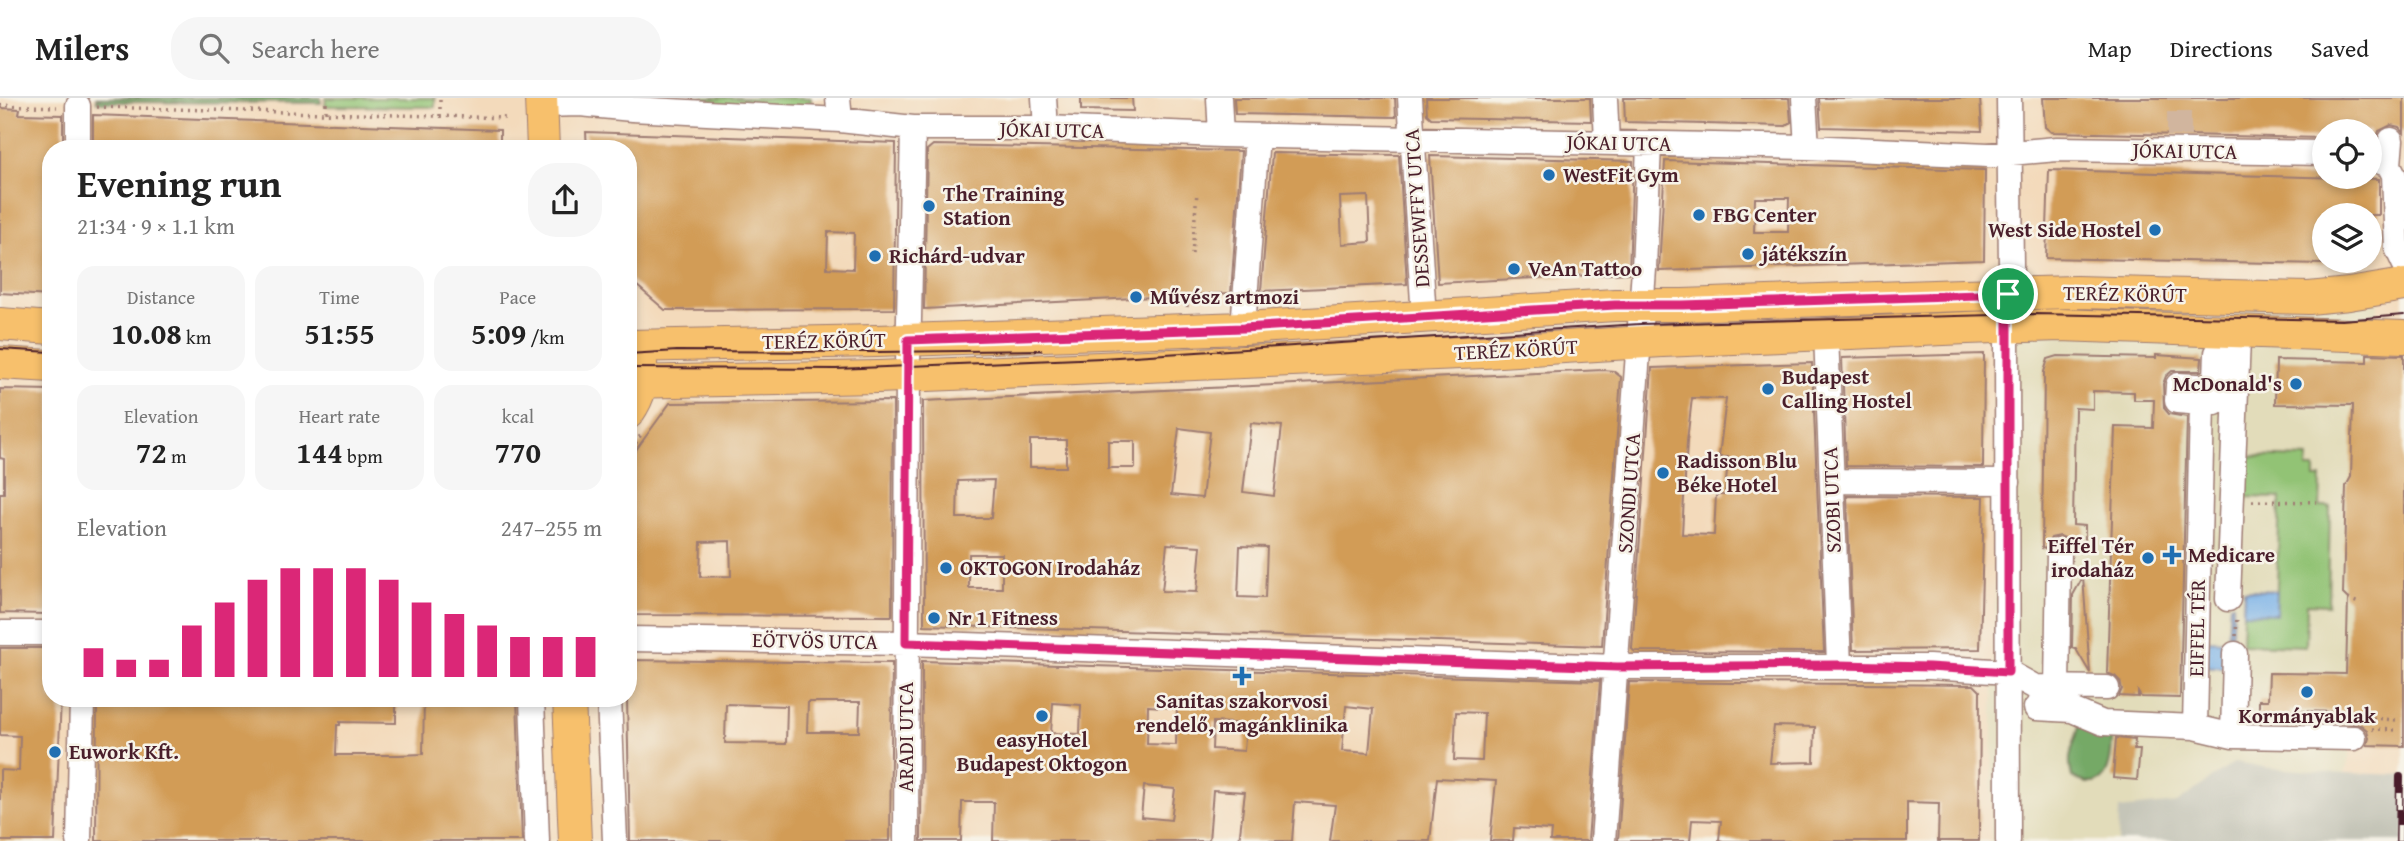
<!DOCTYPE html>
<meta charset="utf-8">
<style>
:root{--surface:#fff;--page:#f6f6f6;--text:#222;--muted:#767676;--line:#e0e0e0;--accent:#db2777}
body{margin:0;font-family:"Gentium Book Plus",serif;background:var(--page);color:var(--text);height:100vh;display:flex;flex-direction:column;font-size:26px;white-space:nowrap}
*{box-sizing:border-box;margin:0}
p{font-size:23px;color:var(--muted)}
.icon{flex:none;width:38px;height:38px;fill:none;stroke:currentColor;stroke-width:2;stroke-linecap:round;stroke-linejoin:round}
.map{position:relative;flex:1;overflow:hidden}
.details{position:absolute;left:42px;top:42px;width:595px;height:567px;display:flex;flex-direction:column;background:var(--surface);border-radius:28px;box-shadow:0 4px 10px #0003}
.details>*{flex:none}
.controls{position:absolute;left:2312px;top:21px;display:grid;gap:14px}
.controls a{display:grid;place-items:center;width:70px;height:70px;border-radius:50%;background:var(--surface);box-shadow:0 4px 10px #0003;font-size:35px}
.pin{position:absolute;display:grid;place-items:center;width:60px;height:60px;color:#fff;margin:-30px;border:4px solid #fff;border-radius:50%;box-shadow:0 2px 7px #0007}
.round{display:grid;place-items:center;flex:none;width:74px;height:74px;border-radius:28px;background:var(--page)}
.head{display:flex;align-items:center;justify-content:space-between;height:119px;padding:0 35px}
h1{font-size:38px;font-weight:800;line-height:52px}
.metrics{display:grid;grid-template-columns:repeat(3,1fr);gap:10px;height:119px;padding:7px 35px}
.metrics div{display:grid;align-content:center;border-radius:18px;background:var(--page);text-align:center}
.metrics b{font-size:30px;font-weight:800}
.metrics small{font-size:19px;font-weight:400}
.metrics p{font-size:19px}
.chart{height:196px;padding:14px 35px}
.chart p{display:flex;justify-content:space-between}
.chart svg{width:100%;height:126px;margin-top:7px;stroke:var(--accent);stroke-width:6}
header{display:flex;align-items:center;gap:42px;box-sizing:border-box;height:98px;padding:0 35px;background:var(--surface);border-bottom:2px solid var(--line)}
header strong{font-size:33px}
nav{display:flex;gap:38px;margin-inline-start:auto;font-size:24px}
.search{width:490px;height:63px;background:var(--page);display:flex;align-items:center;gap:18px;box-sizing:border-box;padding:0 24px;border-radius:28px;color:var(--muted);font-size:26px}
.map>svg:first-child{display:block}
.built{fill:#e2dcba}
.industrial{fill:#c5c5b8}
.green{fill:#92c374;stroke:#6e7150;stroke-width:2}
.forest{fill:#75a966;stroke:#606448;stroke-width:2}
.water{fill:#78b1e8;stroke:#61688a;stroke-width:2}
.building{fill:#d29c56;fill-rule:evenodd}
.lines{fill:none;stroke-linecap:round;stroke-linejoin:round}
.minor-tunnel{stroke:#d1b59e;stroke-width:24;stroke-dasharray:24 12;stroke-linecap:butt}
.minor-casing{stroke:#9e7c73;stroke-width:27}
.major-casing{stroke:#9e7c73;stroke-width:34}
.path{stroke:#9e7c73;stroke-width:3.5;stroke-dasharray:2 5;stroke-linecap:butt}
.minor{stroke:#fff;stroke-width:24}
.major{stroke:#f7c06c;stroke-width:32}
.tram{stroke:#4a1f2b;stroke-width:2}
.rail-casing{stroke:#4a1f2b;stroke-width:8}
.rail{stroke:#f7f3e8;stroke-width:5;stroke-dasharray:16;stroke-linecap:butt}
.route-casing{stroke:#fff;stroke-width:14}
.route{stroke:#db2777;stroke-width:9}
.poi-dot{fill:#1f6fb2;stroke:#f7f3e8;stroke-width:2.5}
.labels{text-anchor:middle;stroke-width:5;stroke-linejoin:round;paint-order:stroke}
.street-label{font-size:21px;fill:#4a1f2b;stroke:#f7f3e8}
.poi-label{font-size:21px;font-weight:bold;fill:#4a1f2b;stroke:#f7f3e8;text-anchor:start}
</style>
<header>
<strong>Milers</strong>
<div class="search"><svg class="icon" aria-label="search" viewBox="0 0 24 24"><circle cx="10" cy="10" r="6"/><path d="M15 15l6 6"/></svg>Search here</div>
<nav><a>Map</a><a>Directions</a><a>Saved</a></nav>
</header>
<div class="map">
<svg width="2404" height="743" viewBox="0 0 2404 743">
<rect width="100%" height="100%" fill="#f7f3e8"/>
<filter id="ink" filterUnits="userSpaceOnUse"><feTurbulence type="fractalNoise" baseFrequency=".0143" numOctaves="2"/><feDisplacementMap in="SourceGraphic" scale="14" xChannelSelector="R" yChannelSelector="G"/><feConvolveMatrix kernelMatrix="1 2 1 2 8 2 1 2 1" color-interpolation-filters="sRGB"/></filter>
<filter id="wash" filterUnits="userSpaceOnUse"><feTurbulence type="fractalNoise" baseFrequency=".00686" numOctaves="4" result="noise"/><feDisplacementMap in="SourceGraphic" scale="28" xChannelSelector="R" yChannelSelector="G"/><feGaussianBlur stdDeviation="1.57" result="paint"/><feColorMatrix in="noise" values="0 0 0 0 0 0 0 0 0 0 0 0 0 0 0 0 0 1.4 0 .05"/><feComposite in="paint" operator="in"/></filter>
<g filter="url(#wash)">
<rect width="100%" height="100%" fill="#f3dabb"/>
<path class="built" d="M2000,183L2380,187L2371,274L2349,660L2345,675L2270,670L2235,664L2177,705L2120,711L2118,743H1991Z"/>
<path class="industrial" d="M2235,664L2270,670L2345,675L2404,677V743H2118L2119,711L2177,705Z"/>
<path class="green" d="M326,0H435V9L325,8Z
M585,0H811V15Z
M2245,358L2308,360L2307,370H2315V380H2321L2320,409H2330L2328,507L2307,506L2306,548L2242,546L2243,515H2276L2280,400L2244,399Z"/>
<path class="forest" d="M96,0H321V5L97,4Z
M2080,622L2113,623C2111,649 2116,703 2072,679C2065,653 2077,646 2080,622Z"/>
<path class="water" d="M2244,492L2277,493L2276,516L2243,515Z
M2230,506H2233L2230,570L2201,568L2203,542L2228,543Z"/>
<g id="blocks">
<path class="building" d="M1081,0H1132L1133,13L1081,12Z
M1234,0H1395L1396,19L1235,16Z
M1426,0H1590L1591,23L1431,20L1427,16Z
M1624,0H1789L1791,24L1786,28L1625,24Z
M1819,0H1980L1982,33L1821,29Z
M2043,0H2404V35L2399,29L2391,27L2379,33L2376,42L2370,41V33H2324V40L2051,34L2045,29Z
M0,10L20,11L19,16L63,17V51H51V198L0,195Z
M93,17L500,32V51H93Z
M586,34L896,45L894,211L665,212L628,180V51H587ZM828,134L854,135L853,171L827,170Z
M933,47L1241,53L1231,195L924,211L927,52Z
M1272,55L1399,57L1407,186L1261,193ZM1368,98L1370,144L1342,146L1340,99Z
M1430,58L1633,63L1629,175L1438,185Z
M1665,63L1985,72L1984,162L1659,173ZM1755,100H1789L1788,134H1754Z
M2049,72L2379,81V117H2324V166L2046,160Z
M1984,256L1983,369L1846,368L1842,260Z
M2367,256L2404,257V648L2367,647L2369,640L2367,632L2361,627L2345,625L2346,614L2290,613L2289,624L2248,623V617L2259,618V602H2268L2269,575L2346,576L2348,501L2343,496L2346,388L2351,379L2353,307L2275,306L2276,262L2367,264Z
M2156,257L2202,260L2201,273H2172L2166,278L2163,286L2164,310L2169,316L2187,319L2180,600L2141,599L2138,594V599L2119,598L2122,591L2120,583L2115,578L2107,575L2115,329L2153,330L2154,302H2134V294L2093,293V311L2075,310L2073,427L2085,428V451H2073L2067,441L2060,438L2051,440L2045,451L2042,450L2044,274L2048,261L2058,258L2156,260Z
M1812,265L1824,554L1634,553L1632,551L1652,270ZM1692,300L1726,301L1719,359H1728L1725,397H1716L1714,437L1682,436L1687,343Z
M1603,272L1613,273L1621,279L1602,548L924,527L923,303ZM1251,325L1282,328L1274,398L1243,394ZM1179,330L1210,334L1202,400L1171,397ZM1030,342H1066V369H1030ZM1108,343H1135V370H1108ZM994,382L991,420H957L958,383ZM1167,446L1201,448L1197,494L1162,493ZM1240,448L1267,449L1265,500L1238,499ZM969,456H1002V490H969Z
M0,291L51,292L48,516L0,515V395H4V361L0,360Z
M893,303L892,518L628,517V363L670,305ZM730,443L731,478L700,479L701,444Z
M1847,398L1984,399L1980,551L1853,552Z
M2083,479L2090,575L2076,551L2072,550L2073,497Z
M0,550H51V600H61L55,743H0V672L19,673L20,638L0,637Z
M628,562L892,565L890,743H630L627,600ZM808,604H860L859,634H807ZM726,606L787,608L786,646L725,645Z
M922,563L1600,583L1588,743H1550L1551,732L1514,730L1513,743H1490L1496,683L1437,680L1430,743H1330L1335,707L1295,704L1292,743H1239L1245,694L1213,692L1209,743H993L994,704H962L961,743H921ZM1053,605L1081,607L1080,636L1051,635ZM1148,608L1177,610L1176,647L1147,646ZM1346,608L1373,611L1369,655L1342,653ZM1456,614L1484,615L1482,663L1454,662ZM1213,624L1246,626L1244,653L1212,651ZM1144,688L1175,691L1171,722L1141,719Z
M1629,584L1974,587L1980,593L1979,743H1938L1939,705L1907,704V743H1723L1719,742L1721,723L1692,722L1690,743H1618ZM1774,628L1815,629L1814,664L1770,665Z
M97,600H396V625L340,624V627H337L336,657H398L423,656L424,600H517L522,743H96Z
M2116,640L2135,642L2134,652H2140L2137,682L2113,680Z"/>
</g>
</g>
<g filter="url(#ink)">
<use href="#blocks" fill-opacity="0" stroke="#9e7c73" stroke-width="2"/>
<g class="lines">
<path class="minor-tunnel" d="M2179,38V0"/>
<g class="minor-casing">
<path id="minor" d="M838,0L840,22
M1044,0L1046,30
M1219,0L1221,37
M1410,0L1424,220
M1605,0L1607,45
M1804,0L1807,49
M541,7L580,6L632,11L840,22L913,30H1046L1221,37L1807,49L1988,57L2057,51L2324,55
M78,51V8
M2370,60L2389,67L2394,77L2397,150L2404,165
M2389,67L2391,42
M1243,230L1257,38
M1826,236L1839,567
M2202,305L2177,303L2178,287L2216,289
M1832,383L2008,384
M2228,501L2238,240
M0,535H51
M628,541L906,545L1617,569H1929L2008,574L2035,589L2107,590
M2057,590L2059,453
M532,600L537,743
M609,600L615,743
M2036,610L2072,612L2103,625L2195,629L2233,638L2354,640
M2195,629L2202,305H2215L2217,255L2237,256
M2233,638L2235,556
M79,743L82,600
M906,743L908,268L913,30
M1603,743L1644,171L1649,47
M2008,743L2007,229L2011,168L2009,0"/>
</g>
<g class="major-casing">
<path id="major" d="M541,0L543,51
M0,226L51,230
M628,248L877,243L1243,230L1615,207H1683L1962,197L2076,194L2309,200L2349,196L2404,187
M0,265L51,268
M628,284L878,279L1484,254L1662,243L1967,230L2060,227L2404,239
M628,315C641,296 642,286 641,264
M569,600L575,743"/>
</g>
<path class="path" d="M0,7L57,9
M97,9L508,20
M326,14V0
M440,18V0
M1192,156L1197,94
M1187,209L1188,197
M628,357L642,335
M2252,403L2320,404
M2348,501L2359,505
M2236,538L2237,517
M2373,620L2396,622
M2372,631L2396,632"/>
<use href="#minor" class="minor"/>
<use href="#major" class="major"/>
<path class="tram" d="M0,251L51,254
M628,256L677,253L878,254L1041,252
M628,270L836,271L1102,260L1640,226L2034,216L2342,222L2404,217"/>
<g class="rail-casing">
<path id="rail" d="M2399,743L2400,679"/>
</g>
<use href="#rail" class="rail"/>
</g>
</g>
<g class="lines" filter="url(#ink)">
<g class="route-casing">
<path id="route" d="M2008,196V574L1929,569L1839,567L1617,569L906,545L908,242L1243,230L1615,207H1683Z"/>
</g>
<use href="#route" class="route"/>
</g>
<g class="poi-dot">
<circle cx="1549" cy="77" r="7"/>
<circle cx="929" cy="108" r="7"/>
<circle cx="1699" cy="117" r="7"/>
<circle cx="2155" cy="132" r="7"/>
<circle cx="1748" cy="156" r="7"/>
<circle cx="875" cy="158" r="7"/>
<circle cx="1514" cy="171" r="7"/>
<circle cx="1136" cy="199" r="7"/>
<circle cx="2296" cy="286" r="7"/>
<circle cx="1768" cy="291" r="7"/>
<circle cx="1663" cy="375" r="7"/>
<path d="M2168.5 446.5h7v7h7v7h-7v7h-7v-7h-7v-7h7z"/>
<circle cx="2148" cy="460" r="7"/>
<circle cx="946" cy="470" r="7"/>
<circle cx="934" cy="520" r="7"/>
<path d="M1238.5 567.5h7v7h7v7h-7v7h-7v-7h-7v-7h7z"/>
<circle cx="2307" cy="594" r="7"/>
<circle cx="1042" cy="618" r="7"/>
<circle cx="55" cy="654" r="7"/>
</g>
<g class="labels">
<g class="street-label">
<text transform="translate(1052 32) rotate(1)" y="7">JÓKAI UTCA</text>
<text transform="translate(1619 45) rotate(1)" y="7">JÓKAI UTCA</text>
<text transform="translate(2185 53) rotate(1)" y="7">JÓKAI UTCA</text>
<text transform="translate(1417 110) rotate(-94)" y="7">DESSEWFFY UTCA</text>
<text transform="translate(2125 196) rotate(1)" y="7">TERÉZ KÖRÚT</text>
<text transform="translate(824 243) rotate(-1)" y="7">TERÉZ KÖRÚT</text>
<text transform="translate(1516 252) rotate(-3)" y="7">TERÉZ KÖRÚT</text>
<text transform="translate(1629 395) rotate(-86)" y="7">SZONDI UTCA</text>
<text transform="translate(1832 402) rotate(-92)" y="7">SZOBI UTCA</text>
<text transform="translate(2197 530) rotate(-89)" y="7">EIFFEL TÉR</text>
<text transform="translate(815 543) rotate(1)" y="7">EÖTVÖS UTCA</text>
<text transform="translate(906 639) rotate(-90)" y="7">ARADI UTCA</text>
</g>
<g class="poi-label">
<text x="1563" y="84">WestFit Gym</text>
<text x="943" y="103">The Training<tspan x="943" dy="24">Station</tspan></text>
<text x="1713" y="124">FBG Center</text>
<text x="2141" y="139" text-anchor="end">West Side Hostel</text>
<text x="1762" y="163">játékszín</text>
<text x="889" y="165">Richárd-udvar</text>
<text x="1528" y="178">VeAn Tattoo</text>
<text x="1150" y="206">Művész artmozi</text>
<text x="1782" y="286">Budapest<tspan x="1782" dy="24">Calling Hostel</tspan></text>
<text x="2282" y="293" text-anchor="end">McDonald's</text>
<text x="1677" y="370">Radisson Blu<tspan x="1677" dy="24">Béke Hotel</tspan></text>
<text x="2134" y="455" text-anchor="end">Eiffel Tér<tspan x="2134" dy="24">irodaház</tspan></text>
<text x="2188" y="464">Medicare</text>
<text x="960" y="477">OKTOGON Irodaház</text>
<text x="948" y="527">Nr 1 Fitness</text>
<text x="1242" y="610" text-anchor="middle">Sanitas szakorvosi<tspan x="1242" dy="24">rendelő, magánklinika</tspan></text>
<text x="2307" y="625" text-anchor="middle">Kormányablak</text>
<text x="1042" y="649" text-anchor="middle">easyHotel<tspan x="1042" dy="24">Budapest Oktogon</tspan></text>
<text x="69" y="661">Euwork Kft.</text>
</g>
</g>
</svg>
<div class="controls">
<a><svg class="icon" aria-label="locate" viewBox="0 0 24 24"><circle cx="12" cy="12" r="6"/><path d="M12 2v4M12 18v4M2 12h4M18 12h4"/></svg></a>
<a><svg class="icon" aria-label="layers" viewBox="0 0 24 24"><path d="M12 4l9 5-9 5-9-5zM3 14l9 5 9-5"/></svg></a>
</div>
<div class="pin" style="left:2008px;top:196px;background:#1e9e55"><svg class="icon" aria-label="arrive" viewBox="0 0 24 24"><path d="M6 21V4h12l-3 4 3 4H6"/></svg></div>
<section class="details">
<div class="head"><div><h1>Evening run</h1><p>21:34 · 9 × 1.1 km</p></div><a class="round"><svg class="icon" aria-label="share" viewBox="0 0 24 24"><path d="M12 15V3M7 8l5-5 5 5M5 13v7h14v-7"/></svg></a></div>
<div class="metrics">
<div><p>Distance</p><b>10.08<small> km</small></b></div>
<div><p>Time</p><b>51:55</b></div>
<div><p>Pace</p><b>5:09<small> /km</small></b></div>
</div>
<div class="metrics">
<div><p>Elevation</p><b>72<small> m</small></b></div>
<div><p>Heart rate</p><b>144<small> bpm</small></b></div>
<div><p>kcal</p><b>770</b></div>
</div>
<div class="chart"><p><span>Elevation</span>247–255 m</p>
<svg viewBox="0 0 160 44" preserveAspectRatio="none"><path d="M5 44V34M15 44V38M25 44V38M35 44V26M45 44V18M55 44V10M65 44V6M75 44V6M85 44V6M95 44V10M105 44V18M115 44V22M125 44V26M135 44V30M145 44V30M155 44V30"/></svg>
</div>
</section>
</div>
